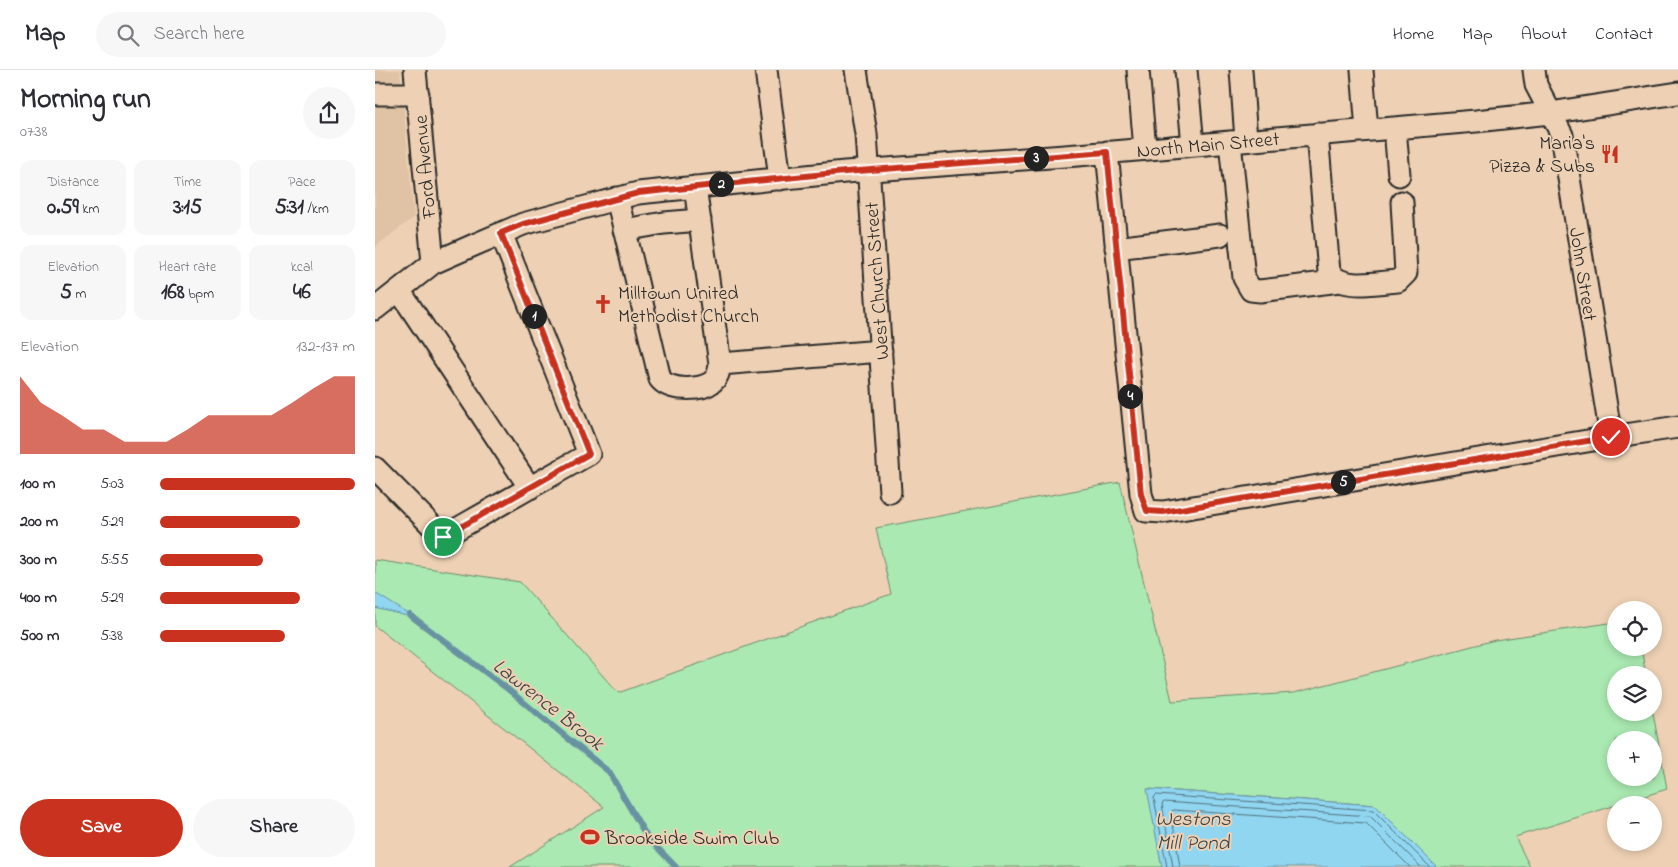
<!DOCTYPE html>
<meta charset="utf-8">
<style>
:root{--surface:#fff;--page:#f7f7f7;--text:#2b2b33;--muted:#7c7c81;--line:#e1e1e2;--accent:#c8321e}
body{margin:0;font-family:"Indie Flower",sans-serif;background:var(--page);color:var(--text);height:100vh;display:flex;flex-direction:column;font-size:19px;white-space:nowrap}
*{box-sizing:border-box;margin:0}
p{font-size:16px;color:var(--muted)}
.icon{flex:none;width:28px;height:28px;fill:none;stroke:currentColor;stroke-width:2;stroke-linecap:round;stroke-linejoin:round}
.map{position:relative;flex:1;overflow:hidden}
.side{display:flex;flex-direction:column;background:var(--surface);width:375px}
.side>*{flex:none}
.controls{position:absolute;left:1232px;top:531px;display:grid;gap:10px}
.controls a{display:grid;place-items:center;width:55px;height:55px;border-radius:50%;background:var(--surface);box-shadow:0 2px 8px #0003;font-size:25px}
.pin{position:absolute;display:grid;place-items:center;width:42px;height:42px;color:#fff;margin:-21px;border:2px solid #fff;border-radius:50%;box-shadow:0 1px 5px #0007}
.km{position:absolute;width:25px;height:25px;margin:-12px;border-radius:50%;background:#222;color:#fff;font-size:14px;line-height:25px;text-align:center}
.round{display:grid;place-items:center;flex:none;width:52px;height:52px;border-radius:26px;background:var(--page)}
.headline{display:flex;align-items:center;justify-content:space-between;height:85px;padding:0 20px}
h1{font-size:28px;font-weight:700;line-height:38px}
.metrics{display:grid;grid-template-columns:repeat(3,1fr);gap:8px;height:85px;padding:5px 20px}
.metrics div{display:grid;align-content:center;border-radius:12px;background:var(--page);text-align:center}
.metrics b{font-size:21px;font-weight:700}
.metrics small{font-size:14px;font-weight:400}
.metrics p{font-size:14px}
.chart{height:140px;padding:10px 20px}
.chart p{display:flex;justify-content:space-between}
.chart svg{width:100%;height:90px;margin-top:5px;fill:var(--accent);opacity:.7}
.primary-button{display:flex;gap:10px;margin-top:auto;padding:10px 20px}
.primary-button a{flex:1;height:58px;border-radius:30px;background:var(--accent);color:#fff;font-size:20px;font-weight:700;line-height:58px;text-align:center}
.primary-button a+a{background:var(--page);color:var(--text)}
ul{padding:0 20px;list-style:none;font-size:16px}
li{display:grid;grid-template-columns:80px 60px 1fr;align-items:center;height:38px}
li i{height:12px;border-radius:6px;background:var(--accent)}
header{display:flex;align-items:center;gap:30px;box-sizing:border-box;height:70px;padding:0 25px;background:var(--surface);border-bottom:1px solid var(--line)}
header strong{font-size:24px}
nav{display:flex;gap:28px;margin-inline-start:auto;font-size:18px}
.search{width:350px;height:45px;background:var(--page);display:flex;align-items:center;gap:12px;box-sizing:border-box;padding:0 18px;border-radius:28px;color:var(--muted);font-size:19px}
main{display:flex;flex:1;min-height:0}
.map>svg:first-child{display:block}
.built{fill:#e0c2a5}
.green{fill:#aae9b1;stroke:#6a8a6e;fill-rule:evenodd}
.water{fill:#90d6f1;stroke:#6892a2}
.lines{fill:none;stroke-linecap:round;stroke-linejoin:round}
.shore{stroke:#536f7a;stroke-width:1}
.stream{stroke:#6892a2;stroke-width:6}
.minor-casing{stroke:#2b2b2b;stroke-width:25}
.minor{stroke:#eed1b4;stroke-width:21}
.route-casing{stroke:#fff;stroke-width:10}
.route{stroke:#c8321e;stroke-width:6}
.labels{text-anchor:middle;stroke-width:4;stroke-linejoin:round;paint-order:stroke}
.poi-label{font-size:20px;fill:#2b2b2b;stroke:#eed1b4;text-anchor:start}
.street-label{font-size:20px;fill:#2b2b2b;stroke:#eed1b4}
.water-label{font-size:21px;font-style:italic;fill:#3a4549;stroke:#eed1b4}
</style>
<header>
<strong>Map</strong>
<div class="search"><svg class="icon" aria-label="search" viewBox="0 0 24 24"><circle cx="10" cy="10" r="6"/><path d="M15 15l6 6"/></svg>Search here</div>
<nav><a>Home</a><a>Map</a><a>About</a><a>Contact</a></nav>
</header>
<main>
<section class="side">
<div class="headline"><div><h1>Morning run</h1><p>07:38</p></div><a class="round"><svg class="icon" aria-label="share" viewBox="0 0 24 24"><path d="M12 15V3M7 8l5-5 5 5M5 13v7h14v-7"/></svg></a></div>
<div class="metrics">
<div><p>Distance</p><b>0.59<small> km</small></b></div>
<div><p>Time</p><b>3:15</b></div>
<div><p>Pace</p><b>5:31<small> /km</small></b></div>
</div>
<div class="metrics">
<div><p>Elevation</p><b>5<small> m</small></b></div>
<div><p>Heart rate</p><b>168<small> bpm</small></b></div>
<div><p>kcal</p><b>46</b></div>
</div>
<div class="chart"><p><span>Elevation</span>132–137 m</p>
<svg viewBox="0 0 160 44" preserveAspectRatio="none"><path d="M0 44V6L10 19L20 25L30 32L40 32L50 38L60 38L70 38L80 32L90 25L100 25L110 25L120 25L130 19L140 12L150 6L160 6V44z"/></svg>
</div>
<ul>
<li><b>100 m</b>5:03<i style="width:100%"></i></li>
<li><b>200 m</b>5:29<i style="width:72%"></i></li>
<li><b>300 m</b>5:55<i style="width:53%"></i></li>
<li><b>400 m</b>5:29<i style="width:72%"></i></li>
<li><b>500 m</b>5:38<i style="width:64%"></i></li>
</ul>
<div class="primary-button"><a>Save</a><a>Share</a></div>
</section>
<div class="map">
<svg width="1303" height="797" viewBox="0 0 1303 797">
<rect width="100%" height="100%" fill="#eed1b4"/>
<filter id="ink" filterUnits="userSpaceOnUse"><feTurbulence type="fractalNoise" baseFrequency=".02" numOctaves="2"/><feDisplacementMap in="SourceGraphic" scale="10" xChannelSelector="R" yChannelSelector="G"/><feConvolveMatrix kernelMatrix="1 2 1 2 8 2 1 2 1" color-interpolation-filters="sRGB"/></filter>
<g filter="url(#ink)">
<path class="built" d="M0,0H25L39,147L0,177Z"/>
<path class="green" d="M745,412L797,631L919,623L1120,570L1241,552V578H1266L1271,605H1241V642L1278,643L1292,719L1140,767L1155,797H1062L1000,735L773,719L787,797H135L229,737L0,556V490L145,512L243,623L516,524L501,458ZM1241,670H1279V708H1241Z"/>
<path class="water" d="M0,523L40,548L0,538Z
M772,719L1000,735L1062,797H787Z"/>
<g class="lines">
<path class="shore" d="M792,797L779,728L781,725L998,740L1055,797
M798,797L787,734L789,732L995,746L1046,797
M805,797L796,742L798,740L991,753L1035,797"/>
<path class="stream" d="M35,545L130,617L234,702L272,767L301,797"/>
<g class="minor-casing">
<path id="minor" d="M40,0L58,193
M391,0L405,109
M481,0L491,64L515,422
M763,0L770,79
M811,0L818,75
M866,0L871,70
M987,0L992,60
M1159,0L1161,15L1187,65L1236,367
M0,24H43
M1020,58L1024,105
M942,64L954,202C967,221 1003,212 1023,211L1031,203L1027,132
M855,72L869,208L876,220L885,221L965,211
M732,82L766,424L771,441L788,442L1236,367L1303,357
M242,128L285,309C294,321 326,321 337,312C343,307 344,302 345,294L320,117
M249,160L289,153L325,150
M741,178L845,165
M24,220L155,418
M0,239L58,193L99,175L148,154L263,123L470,102L703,85L1101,51L1175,43L1303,23
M345,294L506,281
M0,398L68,467L214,384L126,163"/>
</g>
<use href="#minor" class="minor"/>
</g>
</g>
<g class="lines" filter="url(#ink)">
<g class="route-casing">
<path id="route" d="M68,467L214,384L126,163L148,154L263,123L470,102L732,82L766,424L772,441L788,442L1236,367"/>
</g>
<use href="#route" class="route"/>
</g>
<defs>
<g id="restaurant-bare" transform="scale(1.5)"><path d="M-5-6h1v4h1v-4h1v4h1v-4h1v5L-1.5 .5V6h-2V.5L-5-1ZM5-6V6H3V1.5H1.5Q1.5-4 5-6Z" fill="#c8321e" stroke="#eed1b4" stroke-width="2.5" paint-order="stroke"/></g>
<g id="church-bare" transform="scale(1.5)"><path d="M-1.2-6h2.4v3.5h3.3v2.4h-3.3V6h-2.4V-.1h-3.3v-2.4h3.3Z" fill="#c8321e" stroke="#eed1b4" stroke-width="2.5" paint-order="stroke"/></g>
<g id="stadium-bare" transform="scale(1.5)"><path d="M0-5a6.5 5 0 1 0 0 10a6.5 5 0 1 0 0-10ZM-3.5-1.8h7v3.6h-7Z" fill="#c8321e" stroke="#eed1b4" stroke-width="2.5" paint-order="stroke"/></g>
</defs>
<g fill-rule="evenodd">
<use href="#restaurant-bare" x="1235" y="84"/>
<use href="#church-bare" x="228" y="234"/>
<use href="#stadium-bare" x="215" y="767"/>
</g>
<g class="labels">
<g class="poi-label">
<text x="1220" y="79" text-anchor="end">Maria's<tspan x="1220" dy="23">Pizza &amp; Subs</tspan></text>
<text x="243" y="229">Milltown United<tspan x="243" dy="23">Methodist Church</tspan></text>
<text x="230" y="774">Brookside Swim Club</text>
</g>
<g class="street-label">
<text transform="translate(833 74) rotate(-5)" y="7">North Main Street</text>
<text transform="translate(49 97) rotate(-95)" y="7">Ford Avenue</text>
<text transform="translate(1209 204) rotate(81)" y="7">John Street</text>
<text transform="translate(501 211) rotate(-94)" y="7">West Church Street</text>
</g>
<g class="water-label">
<text transform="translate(174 634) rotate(38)" y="7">Lawrence Brook</text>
<text x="818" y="755">Westons<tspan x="818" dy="24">Mill Pond</tspan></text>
</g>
</g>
</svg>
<div class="controls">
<a><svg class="icon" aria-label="locate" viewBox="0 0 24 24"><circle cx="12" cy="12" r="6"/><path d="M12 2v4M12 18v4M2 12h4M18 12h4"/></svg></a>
<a><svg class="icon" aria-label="layers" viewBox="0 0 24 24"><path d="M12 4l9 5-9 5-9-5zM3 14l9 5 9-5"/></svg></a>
<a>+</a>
<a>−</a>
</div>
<div class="pin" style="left:68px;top:467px;background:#1e9e55"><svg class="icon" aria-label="arrive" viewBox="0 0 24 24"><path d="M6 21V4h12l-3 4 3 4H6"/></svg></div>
<div class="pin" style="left:1236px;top:367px;background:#d93025"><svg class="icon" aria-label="check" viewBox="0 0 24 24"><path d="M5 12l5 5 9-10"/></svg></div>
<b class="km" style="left:159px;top:246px">1</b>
<b class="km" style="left:346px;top:114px">2</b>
<b class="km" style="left:661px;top:88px">3</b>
<b class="km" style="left:755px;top:326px">4</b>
<b class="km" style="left:968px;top:412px">5</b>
</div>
</main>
